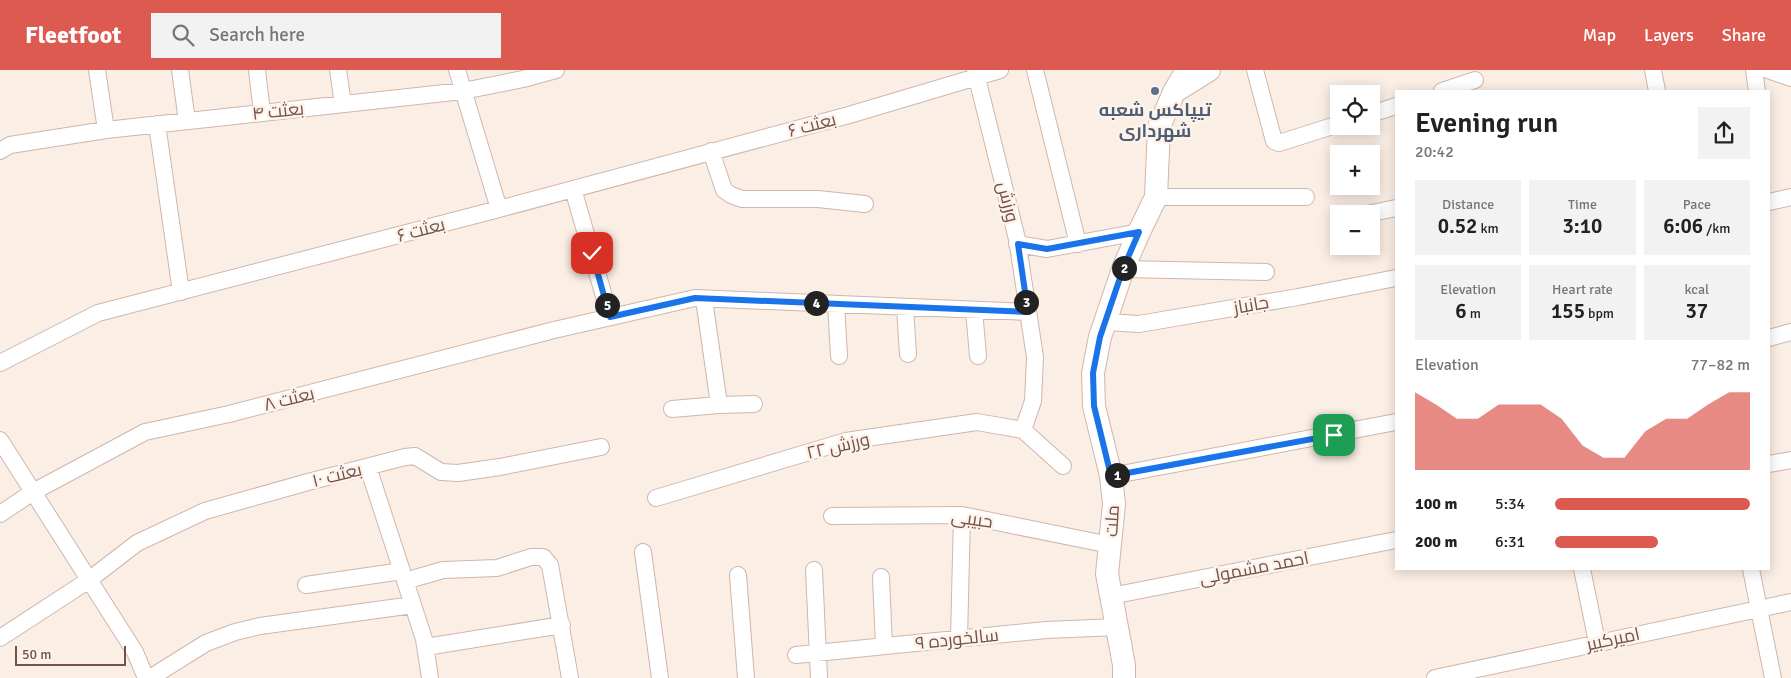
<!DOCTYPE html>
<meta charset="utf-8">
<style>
:root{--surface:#fff;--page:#f2f2f2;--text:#222;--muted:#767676;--accent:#dd5a50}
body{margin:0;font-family:Signika,Cairo,sans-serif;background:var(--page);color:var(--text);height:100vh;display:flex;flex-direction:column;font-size:19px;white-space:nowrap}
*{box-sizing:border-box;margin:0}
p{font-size:16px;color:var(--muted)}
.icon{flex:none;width:28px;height:28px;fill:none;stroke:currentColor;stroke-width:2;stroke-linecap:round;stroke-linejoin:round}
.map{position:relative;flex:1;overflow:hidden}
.drawer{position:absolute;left:1395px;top:20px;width:375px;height:480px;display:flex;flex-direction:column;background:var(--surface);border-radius:0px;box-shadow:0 2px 12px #0003}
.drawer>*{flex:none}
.tools{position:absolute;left:1330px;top:15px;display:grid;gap:10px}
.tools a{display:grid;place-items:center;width:50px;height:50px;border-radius:0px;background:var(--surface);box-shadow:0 2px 12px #0003;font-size:25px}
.scale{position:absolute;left:15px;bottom:12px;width:111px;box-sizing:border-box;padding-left:5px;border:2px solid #71534b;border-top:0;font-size:14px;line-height:18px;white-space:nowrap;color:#71534b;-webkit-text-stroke:4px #fef3ea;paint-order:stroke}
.pin{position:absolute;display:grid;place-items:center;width:42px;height:42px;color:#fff;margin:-21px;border-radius:10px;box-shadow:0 2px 8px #0006}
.km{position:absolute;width:25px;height:25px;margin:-12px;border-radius:50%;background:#222;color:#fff;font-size:14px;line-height:25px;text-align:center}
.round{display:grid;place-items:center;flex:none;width:52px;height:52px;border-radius:0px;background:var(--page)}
.headline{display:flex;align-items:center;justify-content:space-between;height:85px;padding:0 20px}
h1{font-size:28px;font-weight:600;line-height:38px}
.figures{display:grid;grid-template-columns:repeat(3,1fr);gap:8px;height:85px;padding:5px 20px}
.figures div{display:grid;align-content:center;border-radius:0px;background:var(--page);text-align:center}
.figures b{font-size:21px;font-weight:600}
.figures small{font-size:14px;font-weight:400}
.figures p{font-size:14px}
.chart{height:140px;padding:10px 20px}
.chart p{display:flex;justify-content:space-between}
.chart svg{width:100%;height:90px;margin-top:5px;fill:var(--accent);opacity:.7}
ul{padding:0 20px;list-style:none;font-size:16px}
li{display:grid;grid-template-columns:80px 60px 1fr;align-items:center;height:38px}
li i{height:12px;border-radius:6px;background:var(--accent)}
header{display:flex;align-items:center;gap:30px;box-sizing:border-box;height:70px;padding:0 25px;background:var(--accent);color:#fff}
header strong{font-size:24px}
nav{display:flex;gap:28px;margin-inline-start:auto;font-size:18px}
.search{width:350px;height:45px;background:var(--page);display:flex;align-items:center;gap:12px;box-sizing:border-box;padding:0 18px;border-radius:0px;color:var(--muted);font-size:19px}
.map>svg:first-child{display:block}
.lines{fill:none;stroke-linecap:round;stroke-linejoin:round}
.minor-casing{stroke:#cdb7ae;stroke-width:18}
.secondary-casing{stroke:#d0b6ab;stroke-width:24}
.minor{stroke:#fff;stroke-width:16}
.secondary{stroke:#fff;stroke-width:22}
.route-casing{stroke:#fff;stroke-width:10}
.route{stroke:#1a73e8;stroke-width:6}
.service-dot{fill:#5c6f8a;stroke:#fef3ea;stroke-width:2}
.labels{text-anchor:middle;stroke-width:5;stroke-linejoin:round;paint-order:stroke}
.service-label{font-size:18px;font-weight:bold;fill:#4e5e75;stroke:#fef3ea}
.street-label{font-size:18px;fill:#71534b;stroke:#fef3ea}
</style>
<header>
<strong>Fleetfoot</strong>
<div class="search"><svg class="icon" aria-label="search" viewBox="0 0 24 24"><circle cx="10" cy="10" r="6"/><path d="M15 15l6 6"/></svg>Search here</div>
<nav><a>Map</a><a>Layers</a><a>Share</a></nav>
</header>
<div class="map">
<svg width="1791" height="608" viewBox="0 0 1791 608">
<rect width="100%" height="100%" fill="#fbeee4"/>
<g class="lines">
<g class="minor-casing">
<path id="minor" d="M97,0L106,60
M180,0L187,51
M257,0L262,43
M338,0L343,34
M457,0L499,139
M975,0L1017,169L1035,287L1033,331L1023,360L1063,396
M1035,0L1078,174
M1255,0L1274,71L1279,73L1339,54
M1653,0L1657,21
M1754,0L1757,21
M1768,0L1791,8
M1442,21L1475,10
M1371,44L1396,36
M157,54L181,222
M0,81L10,75L106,60L463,21L523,9L556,0
M711,81L724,120L731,125L742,129H818L865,134
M573,119L610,247
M1156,127H1306
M1769,132L1791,127
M1367,144L1396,138
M1017,174L1047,179L1139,162
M1123,199L1266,202
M836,234L839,286
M905,237L908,284
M974,240L978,286
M1106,252L1139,254L1298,227L1396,208
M1769,268L1791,262
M0,293L98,243L499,139L849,45L1000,0
M719,335L754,334
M672,339L719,335L704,229
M0,370L135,582L146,608
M1769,394L1791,390
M368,397L424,569L430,608
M1111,406L1396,352
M656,428L846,371L977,352L1023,360
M0,444L33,422L145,362L229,344L554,260L695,228L1028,242
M832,446L962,445L1110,475
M643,482L660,608
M1582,499L1597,572
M1751,499L1773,608
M814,500L819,608
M738,505L746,608
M881,507L884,576
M405,511L443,500L497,498L531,487H543L550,495L570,608
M306,515L402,501
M1111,526L1396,470
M0,568L89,510L137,473L205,441L308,412L405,387L415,386L441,402L458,403L500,397L601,377
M959,569L962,445
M426,577L562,555
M796,585L1046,560L1117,557
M150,608L206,573L235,562L260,556L413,535
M1435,608L1791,532"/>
</g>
<g class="secondary-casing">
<path id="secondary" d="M1177,20L1209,0
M1124,608V595L1107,504L1114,434L1111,406L1094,336L1093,303L1100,267L1123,199L1139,162L1156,127L1159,57L1174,22L1187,0"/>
</g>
<use href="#minor" class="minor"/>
<use href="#secondary" class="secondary"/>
</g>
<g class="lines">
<g class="route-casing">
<path id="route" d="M592,183L610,247L695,228L1028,242L1018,174L1047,179L1139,162L1123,199L1100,267L1093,303L1094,336L1111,406L1334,365"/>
</g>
<use href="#route" class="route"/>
</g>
<circle class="service-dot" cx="1155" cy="21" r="5"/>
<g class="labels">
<g class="service-label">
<text x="1155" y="46">تیپاکس شعبه<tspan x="1155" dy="21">شهرداری</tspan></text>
</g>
<g class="street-label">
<text transform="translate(278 41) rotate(-6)" y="6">بعثت ۴</text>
<text transform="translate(812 55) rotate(-15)" y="6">بعثت ۶</text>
<text transform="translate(1008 132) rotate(76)" y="6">ورزش</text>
<text transform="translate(421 160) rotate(-15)" y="6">بعثت ۶</text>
<text transform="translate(1251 235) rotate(-10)" y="6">جانباز</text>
<text transform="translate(289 329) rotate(-14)" y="6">بعثت ٨</text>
<text transform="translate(838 376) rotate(-13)" y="6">ورزش ۲۲</text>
<text transform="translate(337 405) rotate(-14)" y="6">بعثت ۱۰</text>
<text transform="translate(972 449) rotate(8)" y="6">حبیبی</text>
<text transform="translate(1112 451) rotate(-86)" y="6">ملت</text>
<text transform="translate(1254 498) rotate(-11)" y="6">احمد مشمولی</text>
<text transform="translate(957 569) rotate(-6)" y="6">سالخورده ۹</text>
<text transform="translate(1613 569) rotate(-12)" y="6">امیرکبیر</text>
</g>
</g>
</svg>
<div class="tools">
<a><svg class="icon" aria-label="locate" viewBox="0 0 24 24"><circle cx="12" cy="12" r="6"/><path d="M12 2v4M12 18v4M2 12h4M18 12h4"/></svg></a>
<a>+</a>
<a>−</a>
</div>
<div class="scale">50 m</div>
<div class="pin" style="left:1334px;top:365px;background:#1e9e55"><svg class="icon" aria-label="arrive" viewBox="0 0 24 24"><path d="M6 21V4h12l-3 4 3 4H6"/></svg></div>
<div class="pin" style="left:592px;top:183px;background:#d93025"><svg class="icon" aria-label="check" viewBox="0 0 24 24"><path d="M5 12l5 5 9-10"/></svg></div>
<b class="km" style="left:1117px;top:405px">1</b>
<b class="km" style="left:1124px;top:198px">2</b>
<b class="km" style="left:1026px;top:232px">3</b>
<b class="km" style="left:816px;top:233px">4</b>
<b class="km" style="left:607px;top:235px">5</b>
<section class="drawer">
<div class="headline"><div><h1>Evening run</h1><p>20:42</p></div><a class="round"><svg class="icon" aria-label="share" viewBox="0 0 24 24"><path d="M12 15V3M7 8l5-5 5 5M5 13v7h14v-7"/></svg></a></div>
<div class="figures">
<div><p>Distance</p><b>0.52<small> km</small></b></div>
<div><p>Time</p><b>3:10</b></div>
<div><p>Pace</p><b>6:06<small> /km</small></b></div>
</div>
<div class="figures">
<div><p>Elevation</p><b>6<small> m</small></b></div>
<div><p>Heart rate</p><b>155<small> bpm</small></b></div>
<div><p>kcal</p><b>37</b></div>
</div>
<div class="chart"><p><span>Elevation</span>77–82 m</p>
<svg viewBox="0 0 160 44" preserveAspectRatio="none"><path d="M0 44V6L10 12L20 19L30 19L40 12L50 12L60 12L70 19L80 32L90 38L100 38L110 25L120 19L130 19L140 12L150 6L160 6V44z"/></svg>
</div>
<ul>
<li><b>100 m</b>5:34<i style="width:100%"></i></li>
<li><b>200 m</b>6:31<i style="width:53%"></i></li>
</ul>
</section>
</div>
